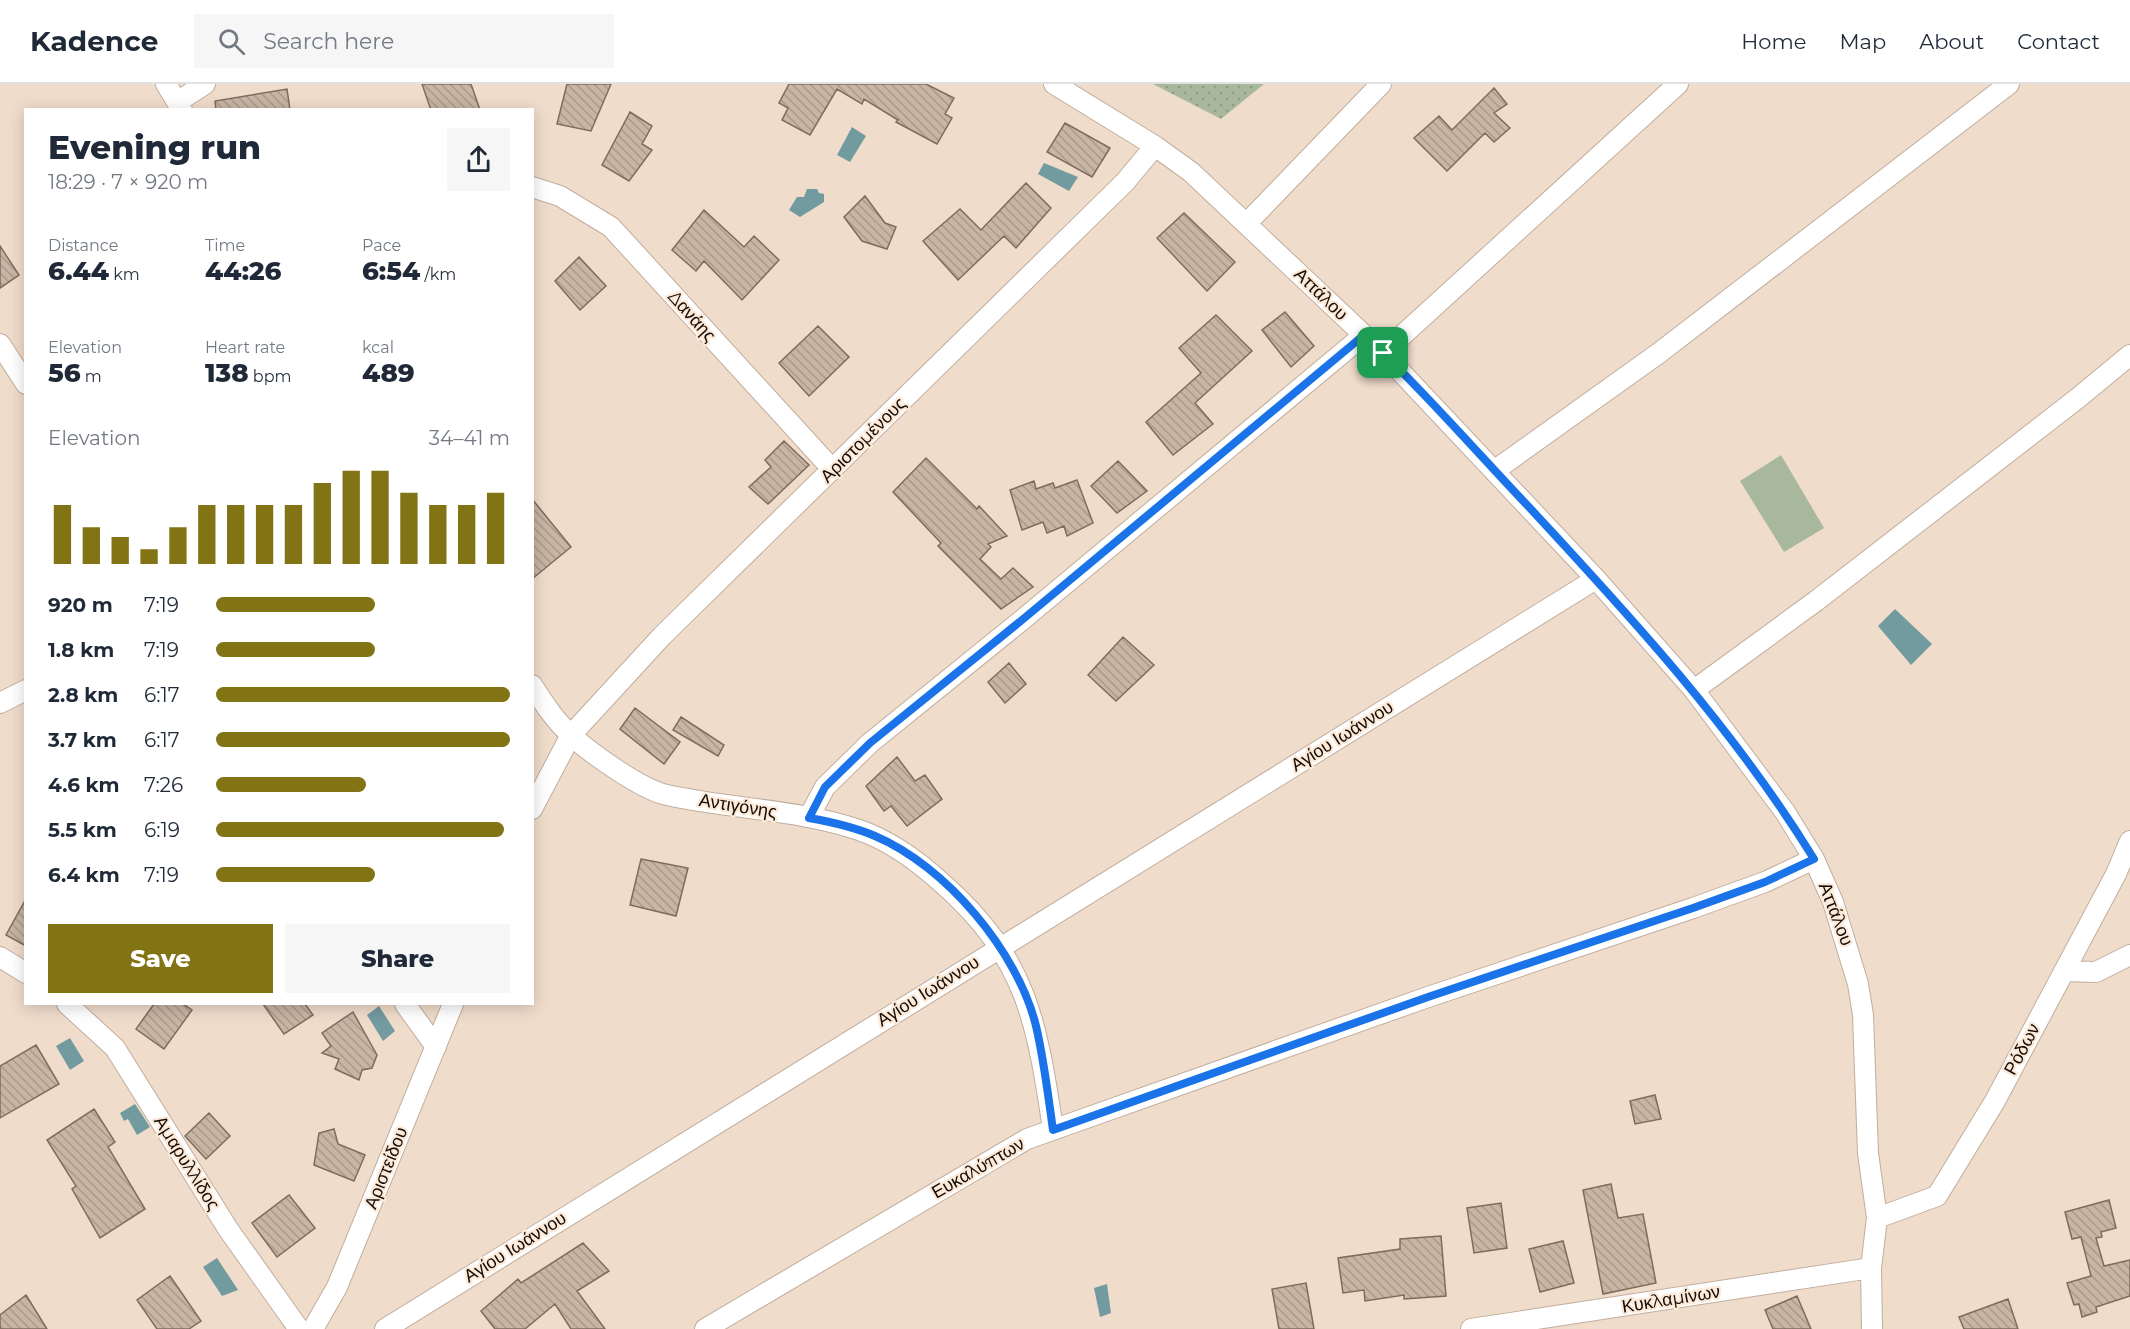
<!DOCTYPE html>
<meta charset="utf-8">
<style>
:root{--surface:#fff;--page:#f6f6f7;--text:#1f2937;--muted:#747a83;--line:#e0e1e3;--accent:#827314}
body{margin:0;font-family:Montserrat,sans-serif;background:var(--page);color:var(--text);height:100vh;display:flex;flex-direction:column;font-size:22px;white-space:nowrap}
*{box-sizing:border-box;margin:0}
p{font-size:20px;color:var(--muted)}
.icon{flex:none;width:33px;height:33px;fill:none;stroke:currentColor;stroke-width:2;stroke-linecap:round;stroke-linejoin:round}
.map{position:relative;flex:1;overflow:hidden}
.drawer{position:absolute;left:24px;top:24px;width:510px;height:897px;display:flex;flex-direction:column;background:var(--surface);border-radius:0px;box-shadow:0 3px 15px #0003}
.drawer>*{flex:none}
.pin{position:absolute;display:grid;place-items:center;width:51px;height:51px;color:#fff;margin:-26px;border-radius:12px;box-shadow:0 3px 9px #0006}
.round{display:grid;place-items:center;flex:none;width:63px;height:63px;border-radius:0px;background:var(--page)}
.summary{display:flex;align-items:center;justify-content:space-between;height:102px;padding:0 24px}
h1{font-size:33px;font-weight:800;line-height:45px}
.figures{display:grid;grid-template-columns:repeat(3,1fr);gap:9px;height:102px;padding:6px 24px}
.figures div{display:grid;align-content:center}
.figures b{font-size:26px;font-weight:800}
.figures small{font-size:16px;font-weight:400}
.figures p{font-size:16px}
.chart{height:168px;padding:12px 24px}
.chart p{display:flex;justify-content:space-between}
.chart svg{width:100%;height:108px;margin-top:6px;stroke:var(--accent);stroke-width:6}
.cta{display:flex;gap:12px;margin-top:auto;padding:12px 24px}
.cta a{flex:1;height:69px;border-radius:0px;background:var(--accent);color:#fff;font-size:24px;font-weight:800;line-height:69px;text-align:center}
.cta a+a{background:var(--page);color:var(--text)}
ul{padding:0 24px;list-style:none;font-size:20px}
li{display:grid;grid-template-columns:96px 72px 1fr;align-items:center;height:45px}
li i{height:15px;border-radius:8px;background:var(--accent)}
header{display:flex;align-items:center;gap:36px;box-sizing:border-box;height:84px;padding:0 30px;background:var(--surface);border-bottom:2px solid var(--line)}
header strong{font-size:28px}
nav{display:flex;gap:33px;margin-inline-start:auto;font-size:21px}
.search{width:420px;height:54px;background:var(--page);display:flex;align-items:center;gap:15px;box-sizing:border-box;padding:0 21px;border-radius:0px;color:var(--muted);font-size:22px}
.map>svg:first-child{display:block}
.grass{fill:url(#grass-dots)}
.pitch{fill:#a8b89c}
.water{fill:#729b9f}
.building{fill:url(#building-back-hatch);stroke:#7e6c5d;stroke-width:1.5}
.lines{fill:none;stroke-linecap:round;stroke-linejoin:round}
.minor-casing{stroke:#c1ae9e;stroke-width:22}
.minor{stroke:#fff;stroke-width:20}
.route-casing{stroke:#fff;stroke-width:12}
.route{stroke:#1a73e8;stroke-width:8}
.labels{text-anchor:middle;stroke-width:4.5;stroke-linejoin:round;paint-order:stroke}
.street-label{font-size:18px;fill:#130c07;stroke:#fde9d8}
</style>
<header>
<strong>Kadence</strong>
<div class="search"><svg class="icon" aria-label="search" viewBox="0 0 24 24"><circle cx="10" cy="10" r="6"/><path d="M15 15l6 6"/></svg>Search here</div>
<nav><a>Home</a><a>Map</a><a>About</a><a>Contact</a></nav>
</header>
<div class="map">
<svg width="2130" height="1245" viewBox="0 0 2130 1245">
<defs>
<pattern id="grass-dots" width="8" height="8" patternUnits="userSpaceOnUse" patternTransform="scale(1.5)"><rect width="8" height="8" fill="#a8b89c"/><path d="M2 2h.1M6 6h.1" fill="none" stroke="#909d85" stroke-width="1.8" stroke-linecap="round"/></pattern>
<pattern id="building-back-hatch" width="6" height="6" patternUnits="userSpaceOnUse" patternTransform="scale(1.5)"><rect width="6" height="6" fill="#c8b5a4"/><path d="M-1 5l2 2M0 0l6 6M5-1l2 2" fill="none" stroke="#ab9a8c"/></pattern>
</defs>
<rect width="100%" height="100%" fill="#f0dccb"/>
<path class="grass" d="M1153,0H1264L1221,35Z"/>
<path class="pitch" d="M1781,371L1824,444L1784,468L1740,397Z"/>
<path class="water" d="M852,43L866,52L850,78L837,71Z
M1044,79L1078,93L1069,107L1038,90Z
M807,105H817L819,109L824,110V118L800,133L789,126L797,113H804Z
M1895,525L1932,560L1911,581L1878,542Z
M379,922L395,947L383,957L367,931Z
M70,954L84,977L70,986L56,962Z
M135,1020L150,1043L137,1051L128,1035L124,1037L120,1029Z
M217,1174L238,1206L222,1212L203,1183Z
M1107,1200L1111,1229L1100,1233L1094,1204Z"/>
<path class="building" d="M422,0H471L480,26H431Z
M567,0H611L591,47L557,40Z
M789,0H926L954,14L945,30L952,34L937,60L896,38L898,36L864,15L862,20L837,5L810,51L782,36L788,24L779,19Z
M1494,4L1507,20L1494,29L1510,44L1494,58L1485,49L1447,87L1414,54L1439,32L1452,46Z
M287,5L290,26H216L215,17Z
M630,28L652,42L642,60L652,66L629,97L602,81Z
M1065,39L1110,64L1092,93L1047,68Z
M1026,99L1051,124L1016,164L1004,152L958,196L923,157L960,125L981,146Z
M865,112L885,139L896,143L887,165L862,157L844,133Z
M704,126L744,163L754,152L779,176L742,216L704,177L696,187L672,166Z
M1184,129L1235,178L1207,207L1157,154Z
M0,162L19,191L0,204Z
M579,173L606,202L580,226L555,197Z
M1285,228L1314,262L1291,283L1262,246Z
M1216,231L1252,267L1195,319L1213,340L1173,371L1146,338L1201,289L1179,264Z
M818,242L849,273L809,312L779,279Z
M784,357L809,381L768,420L749,403L771,383L765,376Z
M926,374L977,425L979,422L1007,452L988,460L991,463L980,475L1001,495L1013,484L1033,503L1001,525L938,462L941,459L893,408Z
M1118,377L1147,407L1117,429L1091,402Z
M1077,396L1093,439L1067,452L1064,442L1047,449L1043,438L1022,446L1010,406L1034,397L1036,405L1053,399L1055,404Z
M532,415L571,463L532,495Z
M1123,553L1154,581L1116,617L1088,591Z
M1009,579L1026,600L1005,619L988,598Z
M635,624L680,658L664,680L620,645Z
M681,633L724,661L718,672L673,646Z
M897,673L915,697L925,691L942,715L907,742L891,722L884,727L866,702Z
M641,775L688,784L676,832L630,821Z
M26,815V862L6,851Z
M154,920H183L192,926L164,965L136,945Z
M263,920H305L313,931L284,950Z
M353,928L377,971L372,984L362,986L359,996L335,985L339,975L322,969L331,962L322,949Z
M36,961L59,1000L0,1034V982Z
M1655,1011L1661,1035L1635,1040L1630,1017Z
M94,1025L115,1058L108,1063L145,1125L100,1154L72,1105L76,1102L47,1056Z
M209,1029L230,1052L206,1075L185,1052Z
M334,1045L338,1060L365,1071L354,1097L314,1081L319,1049Z
M1611,1100L1618,1134L1643,1130L1656,1199L1603,1210L1583,1106Z
M289,1111L315,1144L277,1173L252,1139Z
M2109,1116L2116,1144L2101,1148L2102,1153L2096,1154L2104,1182L2130,1176V1212L2096,1223L2097,1228L2082,1233L2079,1220L2074,1221L2067,1199L2091,1192L2081,1153L2072,1155L2065,1128Z
M1501,1119L1507,1164L1474,1169L1467,1124Z
M1441,1152L1446,1212L1404,1215V1211L1365,1217L1364,1206L1343,1209L1338,1174L1400,1165V1155Z
M1563,1157L1574,1199L1540,1208L1529,1165Z
M583,1159L609,1187L577,1207L605,1245H571L555,1220L525,1245H495L481,1227L518,1195L521,1199Z
M170,1192L201,1237L189,1245H157L137,1216Z
M1306,1199L1314,1245H1279L1272,1205Z
M26,1211L47,1245H0V1231Z
M1797,1212L1811,1245H1773L1765,1226Z
M2008,1215L2018,1245H1964L1959,1233Z"/>
<g class="lines">
<g class="minor-casing">
<path id="minor" d="M166,0L182,26
M1054,0L1155,62L1191,88L1383,269L1596,495L1694,606L1785,728L1814,775L1833,818L1858,900L1863,931L1868,1069L1877,1134L1871,1184L1872,1245
M177,18L205,0
M532,103L560,112L611,143L833,386
M1247,139L1381,0
M0,260L26,300
M1383,269L1678,0
M1494,387L1659,269L2009,0
M532,601C543,618 555,637 571,651C590,669 642,706 667,711C730,725 797,725 859,746C891,757 918,777 943,800C1027,874 1037,939 1053,1045
M1694,606L1816,517L2078,314L2130,271
M0,619L26,606
M532,725L571,651L662,552L1125,98L1155,62
M809,733L825,703L870,659L1022,536L1364,251
M0,873L26,889
M2064,887L2096,888L2130,871
M67,920L115,964L228,1145L299,1245
M405,920L436,963
M1877,1134L1937,1112L1995,1017L2116,790L2130,757
M313,1245L337,1203L453,920
M385,1245L1596,495
M705,1245L1027,1055L1428,913L1693,824L1765,798L1814,775
M1471,1245L1871,1184"/>
</g>
<use href="#minor" class="minor"/>
</g>
<g class="lines">
<g class="route-casing">
<path id="route" d="M1364,251C1422,305 1474,365 1528,422C1631,533 1734,645 1814,775L1765,798L1693,824L1428,913L1053,1046C1048,1011 1044,976 1036,942C1018,868 946,782 875,752C854,743 832,738 809,734L825,703L870,659L1022,536Z"/>
</g>
<use href="#route" class="route"/>
</g>
<g class="labels">
<g class="street-label">
<text transform="translate(1321 210) rotate(44)" y="6">Αττάλου</text>
<text transform="translate(692 232) rotate(48)" y="6">Δανάης</text>
<text transform="translate(863 356) rotate(-45)" y="6">Αριστομένους</text>
<text transform="translate(1342 652) rotate(-32)" y="6">Αγίου Ιωάννου</text>
<text transform="translate(738 722) rotate(9)" y="6">Αντιγόνης</text>
<text transform="translate(1836 830) rotate(69)" y="6">Αττάλου</text>
<text transform="translate(928 907) rotate(-32)" y="6">Αγίου Ιωάννου</text>
<text transform="translate(2022 965) rotate(-62)" y="6">Ρόδων</text>
<text transform="translate(187 1079) rotate(58)" y="6">Αμαρυλλίδος</text>
<text transform="translate(386 1084) rotate(-68)" y="6">Αριστείδου</text>
<text transform="translate(978 1084) rotate(-30)" y="6">Ευκαλύπτων</text>
<text transform="translate(515 1163) rotate(-32)" y="6">Αγίου Ιωάννου</text>
<text transform="translate(1671 1215) rotate(-9)" y="6">Κυκλαμίνων</text>
</g>
</g>
</svg>
<div class="pin" style="left:1383px;top:269px;background:#1e9e55"><svg class="icon" aria-label="arrive" viewBox="0 0 24 24"><path d="M6 21V4h12l-3 4 3 4H6"/></svg></div>
<section class="drawer">
<div class="summary"><div><h1>Evening run</h1><p>18:29 · 7 × 920 m</p></div><a class="round"><svg class="icon" aria-label="share" viewBox="0 0 24 24"><path d="M12 15V3M7 8l5-5 5 5M5 13v7h14v-7"/></svg></a></div>
<div class="figures">
<div><p>Distance</p><b>6.44<small> km</small></b></div>
<div><p>Time</p><b>44:26</b></div>
<div><p>Pace</p><b>6:54<small> /km</small></b></div>
</div>
<div class="figures">
<div><p>Elevation</p><b>56<small> m</small></b></div>
<div><p>Heart rate</p><b>138<small> bpm</small></b></div>
<div><p>kcal</p><b>489</b></div>
</div>
<div class="chart"><p><span>Elevation</span>34–41 m</p>
<svg viewBox="0 0 160 44" preserveAspectRatio="none"><path d="M5 44V20M15 44V29M25 44V33M35 44V38M45 44V29M55 44V20M65 44V20M75 44V20M85 44V20M95 44V11M105 44V6M115 44V6M125 44V15M135 44V20M145 44V20M155 44V15"/></svg>
</div>
<ul>
<li><b>920 m</b>7:19<i style="width:54%"></i></li>
<li><b>1.8 km</b>7:19<i style="width:54%"></i></li>
<li><b>2.8 km</b>6:17<i style="width:100%"></i></li>
<li><b>3.7 km</b>6:17<i style="width:100%"></i></li>
<li><b>4.6 km</b>7:26<i style="width:51%"></i></li>
<li><b>5.5 km</b>6:19<i style="width:98%"></i></li>
<li><b>6.4 km</b>7:19<i style="width:54%"></i></li>
</ul>
<div class="cta"><a>Save</a><a>Share</a></div>
</section>
</div>
